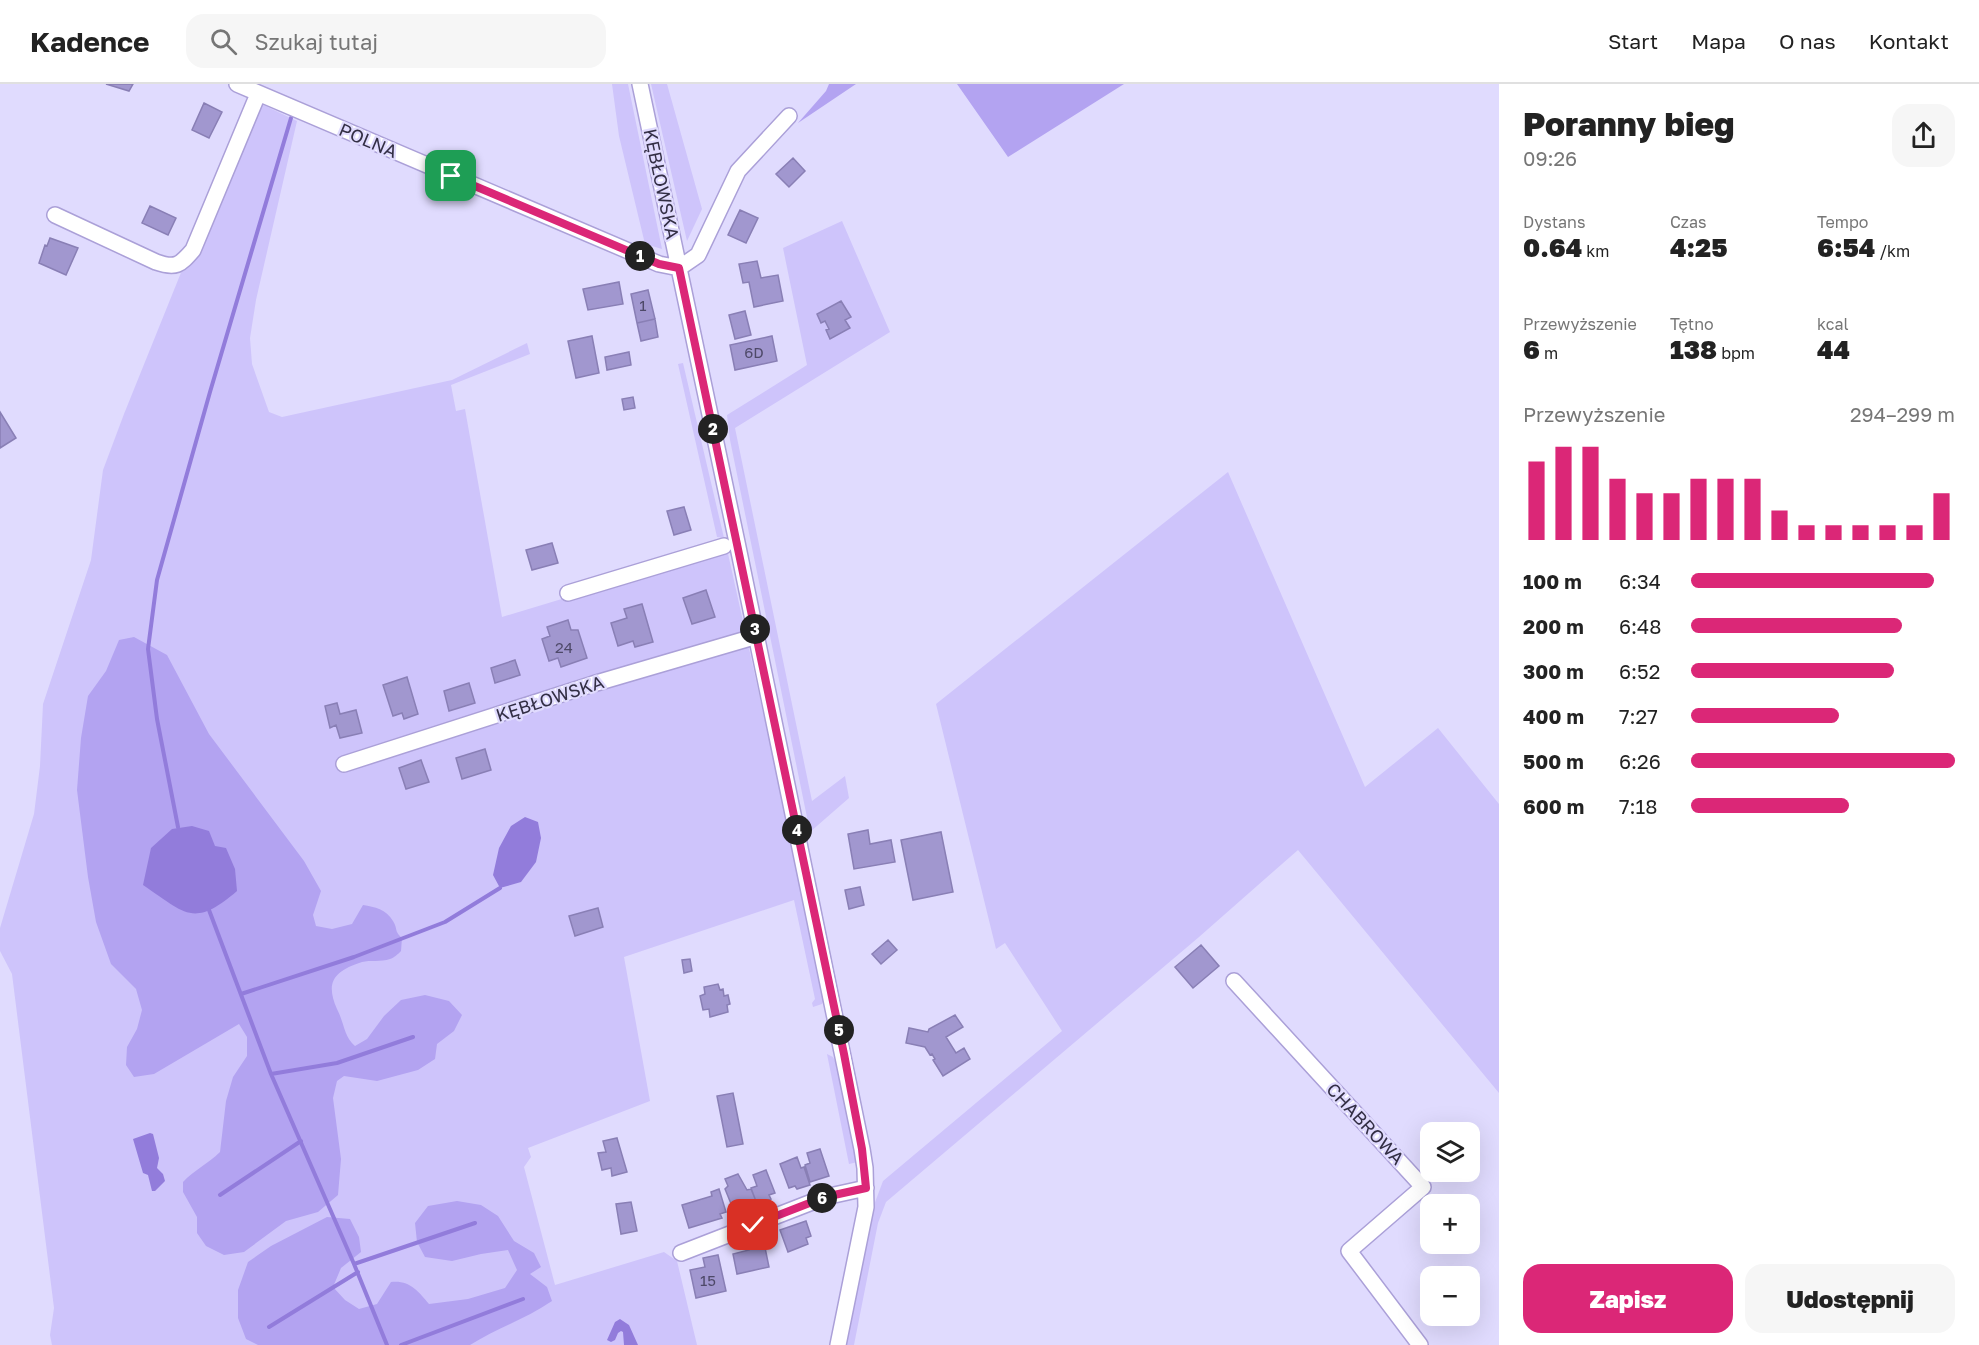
<!DOCTYPE html>
<html lang="pl">
<meta charset="utf-8">
<style>
:root{--surface:#fff;--page:#f6f6f6;--text:#222;--muted:#767676;--line:#e0e0e0;--accent:#db2777}
body{margin:0;font-family:"Golos Text",sans-serif;background:var(--page);color:var(--text);height:100vh;display:flex;flex-direction:column;font-size:22px;white-space:nowrap}
*{box-sizing:border-box;margin:0}
p{font-size:20px;color:var(--muted)}
.icon{flex:none;width:33px;height:33px;fill:none;stroke:currentColor;stroke-width:2;stroke-linecap:round;stroke-linejoin:round}
.map{position:relative;flex:1;overflow:hidden}
.panel{display:flex;flex-direction:column;background:var(--surface);width:480px}
.panel>*{flex:none}
.fabs{position:absolute;left:1420px;top:1038px;display:grid;gap:12px}
.fabs a{display:grid;place-items:center;width:60px;height:60px;border-radius:12px;background:var(--surface);box-shadow:0 6px 24px #0002;font-size:30px}
.pin{position:absolute;display:grid;place-items:center;width:51px;height:51px;color:#fff;margin:-26px;border-radius:12px;box-shadow:0 3px 9px #0006}
.km{position:absolute;width:30px;height:30px;margin:-15px;border-radius:50%;background:#222;color:#fff;font-size:16px;line-height:30px;text-align:center}
.round{display:grid;place-items:center;flex:none;width:63px;height:63px;border-radius:18px;background:var(--page)}
.headline{display:flex;align-items:center;justify-content:space-between;height:102px;padding:0 24px}
h1{font-size:33px;font-weight:800;line-height:45px}
.stats{display:grid;grid-template-columns:repeat(3,1fr);gap:9px;height:102px;padding:6px 24px}
.stats div{display:grid;align-content:center}
.stats b{font-size:26px;font-weight:800}
.stats small{font-size:16px;font-weight:400}
.stats p{font-size:16px}
.chart{height:168px;padding:12px 24px}
.chart p{display:flex;justify-content:space-between}
.chart svg{width:100%;height:108px;margin-top:6px;stroke:var(--accent);stroke-width:6}
.primary-button{display:flex;gap:12px;margin-top:auto;padding:12px 24px}
.primary-button a{flex:1;height:69px;border-radius:18px;background:var(--accent);color:#fff;font-size:24px;font-weight:800;line-height:69px;text-align:center}
.primary-button a+a{background:var(--page);color:var(--text)}
ul{padding:0 24px;list-style:none;font-size:20px}
li{display:grid;grid-template-columns:96px 72px 1fr;align-items:center;height:45px}
li i{height:15px;border-radius:8px;background:var(--accent)}
header{display:flex;align-items:center;gap:36px;box-sizing:border-box;height:84px;padding:0 30px;background:var(--surface);border-bottom:2px solid var(--line)}
header strong{font-size:28px}
nav{display:flex;gap:33px;margin-inline-start:auto;font-size:21px}
.search{width:420px;height:54px;background:var(--page);display:flex;align-items:center;gap:15px;box-sizing:border-box;padding:0 21px;border-radius:18px;color:var(--muted);font-size:22px}
main{display:flex;flex:1;min-height:0}
.map>svg:first-child{display:block}
.green{fill:#cec4fb}
.forest{fill:#b3a3f1}
.water{fill:#927cdb}
.lines{fill:none;stroke-linecap:round;stroke-linejoin:round}
.stream{stroke:#927cdb;stroke-width:4}
.building{fill:#a197cf;stroke:#897fb5;stroke-width:1.5}
.minor-casing{stroke:#aba0d8;stroke-width:18}
.minor{stroke:#fff;stroke-width:15}
.route-casing{stroke:#fff;stroke-width:12}
.route{stroke:#db2777;stroke-width:8}
.labels{text-anchor:middle;stroke-width:4.5;stroke-linejoin:round;paint-order:stroke}
.number-label{font-size:15px;fill:#4e4968}
.street-label{font-size:18px;fill:#332f45;stroke:#e0dbfe}
</style>
<header>
<strong>Kadence</strong>
<div class="search"><svg class="icon" aria-label="search" viewBox="0 0 24 24"><circle cx="10" cy="10" r="6"/><path d="M15 15l6 6"/></svg>Szukaj tutaj</div>
<nav><a>Start</a><a>Mapa</a><a>O nas</a><a>Kontakt</a></nav>
</header>
<main>
<div class="map">
<svg width="1499" height="1261" viewBox="0 0 1499 1261">
<rect width="100%" height="100%" fill="#e0dbfe"/>
<path class="green" d="M612,0H628L662,165L645,160L619,52Z
M651,0H667L702,125L687,157Z
M251,15L297,37L256,216L250,254L252,280L269,328L282,333L452,296L527,259L530,270L451,301L456,327L465,325L502,533L727,465L804,813L824,916L822,920L813,923L812,919L815,915L794,816L624,873L650,1017L528,1064L531,1073L524,1083L555,1201L664,1168L677,1177L697,1261H52L50,1251L54,1224L12,890L0,867V844L34,730L40,682L43,620L91,476L103,386L124,330Z
M842,137L890,248L735,344L812,717L845,692L849,714L810,748L730,356L727,331L807,281L783,164Z
M683,279L724,454L717,453L678,280Z
M1228,388L1365,703L1438,644L1499,720V1009L1298,766L1199,853L886,1118L878,1139L854,1261H846L874,1121L883,1097L1062,947L1005,859L996,865L936,620Z
M827,970L833,973L838,983L858,1078L849,1080Z"/>
<path class="forest" d="M829,0H856L798,39L826,7Z
M957,0H1124L1008,73Z
M134,553L167,571L209,650L304,777L321,807L313,831L316,842L332,845L352,840L363,821C375,823 386,825 393,837C398,845 394,847 402,854L401,867C398,870 394,874 390,875C381,878 370,876 362,878C334,887 325,898 337,925C344,938 344,953 355,962L367,955L384,932L401,916L425,911L449,917L462,931L454,947L437,960L435,975L418,986L377,997L344,992L337,997L333,1014L341,1075L338,1111L318,1128L286,1137L244,1168L224,1171L206,1162L197,1149V1133L183,1108V1098C194,1086 208,1080 220,1068L226,1017L233,993L247,972V953L239,940L154,990L134,993L126,981L127,963L137,945L142,926L136,905L111,880L96,838L88,793L77,706L81,654L88,612L106,587L119,556Z
M457,1117L481,1121L498,1132L514,1157L534,1169L541,1183L530,1190L547,1203L552,1217C526,1235 497,1244 470,1261H258L246,1255L238,1234V1206L248,1178L271,1162L327,1133L350,1135L359,1153L361,1168L341,1184L333,1203L345,1216L359,1225L377,1220L391,1198C410,1196 418,1207 429,1220L468,1215L505,1204L517,1186L508,1166L481,1170L452,1177L425,1173L417,1158L415,1139L428,1122Z"/>
<path class="water" d="M525,733L538,738L541,754L536,778L521,798L500,804L493,791L499,764L511,742Z
M192,742L209,747L215,762L226,764L235,785L237,807C193,845 185,829 143,801L151,764L172,745Z
M150,1049L153,1050L159,1074L157,1084L163,1090L165,1097L155,1107H152L148,1091L143,1089L133,1055Z
M620,1235L629,1241L638,1261H624L623,1248L621,1247L618,1249L615,1256L611,1258L607,1256L615,1238Z"/>
<g class="lines">
<path class="stream" d="M178,743L157,635L148,565L157,496L210,308L291,34
M209,826L271,990L354,1180L387,1261
M241,910L354,873L445,838L500,804
M271,990L337,979L413,953
M220,1111L301,1057
M354,1180L475,1139
M269,1243L358,1188
M401,1261L523,1215"/>
</g>
<path class="building" d="M106,0H133L129,7Z
M204,19L222,28L209,54L192,46Z
M793,74L805,87L789,103L776,90Z
M150,122L176,134L168,151L142,139Z
M740,126L758,134L746,159L728,151Z
M50,154L78,164L66,191L39,179L45,161L47,162Z
M757,177L761,194L778,191L783,217L754,223L749,198L743,199L739,180Z
M619,198L623,220L588,226L583,205Z
M648,206L655,235L637,239L631,210Z
M841,217L851,233L845,236L850,244L830,255L826,246L829,245L825,237L821,239L817,230Z
M745,227L751,251L735,255L729,231Z
M655,235L658,253L641,257L637,239Z
M592,252L599,289L576,294L568,257Z
M772,252L777,277L735,286L730,261Z
M629,268L631,281L607,286L605,273Z
M633,313L635,324L624,326L622,315Z
M0,328L16,354L0,364Z
M684,423L691,446L674,451L667,427Z
M552,459L558,479L532,486L526,466Z
M706,506L715,533L692,540L683,514Z
M642,520L653,558L635,563L633,557L618,562L611,539L627,534L624,525Z
M568,536L571,546H578L587,574L561,583L558,574L549,577L542,555L550,552L547,543Z
M515,576L520,591L495,599L491,584Z
M407,593L418,630L404,635L402,629L393,632L383,601Z
M469,599L475,619L449,627L444,607Z
M337,619L340,630L356,626L362,649L340,654L336,641L330,644L325,622Z
M485,665L491,686L462,695L456,674Z
M421,676L429,698L406,705L399,684Z
M868,746L870,760L891,756L895,778L854,785L848,750Z
M941,748L953,808L913,816L901,756Z
M860,803L864,821L849,825L845,806Z
M598,824L603,843L575,852L569,832Z
M888,856L897,866L881,880L872,870Z
M1201,861L1219,882L1193,904L1175,883Z
M690,875L692,887L684,889L682,876Z
M718,900L720,906L723,905L724,912L728,911L730,920L727,921L728,928L710,933L709,925L703,926L700,912L705,910L704,903Z
M955,931L963,943L946,953L956,969L964,964L970,975L943,992L933,976L935,975L932,970L930,971L925,963L906,959L909,944L928,948L929,945Z
M733,1009L743,1060L727,1063L717,1012Z
M617,1054L627,1088L612,1092L611,1084L602,1086L598,1069L606,1068L603,1057Z
M820,1065L829,1092L810,1098L805,1081L810,1079L807,1069Z
M797,1073L801,1084L804,1083L810,1101L797,1105L795,1102L789,1104L780,1080Z
M766,1086L775,1109L769,1111L771,1115L757,1120L751,1104L757,1102L753,1091Z
M738,1090L747,1106L751,1105L758,1122L742,1129L740,1125L734,1127L725,1105L728,1102L725,1095Z
M719,1105L726,1128L720,1130L722,1134L689,1144L682,1121L712,1112L711,1108Z
M631,1118L637,1147L621,1150L616,1120Z
M806,1137L811,1152L806,1154L808,1160L788,1168L780,1146Z
M763,1154L769,1183L737,1190L733,1170L749,1166L747,1157Z
M718,1171L726,1207L696,1214L690,1186L705,1183L703,1174Z"/>
<g class="lines">
<g class="minor-casing">
<path id="minor" d="M237,0L659,180L679,184L698,171L738,87L789,32
M640,0L738,463L862,1065L865,1084L866,1123L838,1261
M55,131L156,178C176,185 180,181 193,166L258,10
M568,509L724,462
M344,680L593,600L757,552
M1234,897L1423,1103L1349,1167L1420,1261
M681,1169L825,1113L866,1104"/>
</g>
<use href="#minor" class="minor"/>
</g>
<g class="lines">
<g class="route-casing">
<path id="route" d="M451,92L659,180L679,184L844,970L862,1065L866,1104L825,1113L753,1141"/>
</g>
<use href="#route" class="route"/>
</g>
<g class="labels">
<g class="number-label">
<text x="643" y="227">1</text>
<text x="754" y="274">6D</text>
<text x="564" y="569">24</text>
<text x="708" y="1202">15</text>
</g>
<g class="street-label">
<text transform="translate(368 57) rotate(23)" y="6">POLNA</text>
<text transform="translate(661 100) rotate(78)" y="6">KĘBŁOWSKA</text>
<text transform="translate(550 615) rotate(-18)" y="6">KĘBŁOWSKA</text>
<text transform="translate(1365 1040) rotate(47)" y="6">CHABROWA</text>
</g>
</g>
</svg>
<div class="fabs">
<a><svg class="icon" aria-label="layers" viewBox="0 0 24 24"><path d="M12 4l9 5-9 5-9-5zM3 14l9 5 9-5"/></svg></a>
<a>+</a>
<a>−</a>
</div>
<div class="pin" style="left:451px;top:92px;background:#1e9e55"><svg class="icon" aria-label="arrive" viewBox="0 0 24 24"><path d="M6 21V4h12l-3 4 3 4H6"/></svg></div>
<div class="pin" style="left:753px;top:1141px;background:#d93025"><svg class="icon" aria-label="check" viewBox="0 0 24 24"><path d="M5 12l5 5 9-10"/></svg></div>
<b class="km" style="left:640px;top:172px">1</b>
<b class="km" style="left:713px;top:345px">2</b>
<b class="km" style="left:755px;top:545px">3</b>
<b class="km" style="left:797px;top:746px">4</b>
<b class="km" style="left:839px;top:946px">5</b>
<b class="km" style="left:822px;top:1114px">6</b>
</div>
<section class="panel">
<div class="headline"><div><h1>Poranny bieg</h1><p>09:26</p></div><a class="round"><svg class="icon" aria-label="share" viewBox="0 0 24 24"><path d="M12 15V3M7 8l5-5 5 5M5 13v7h14v-7"/></svg></a></div>
<div class="stats">
<div><p>Dystans</p><b>0.64<small> km</small></b></div>
<div><p>Czas</p><b>4:25</b></div>
<div><p>Tempo</p><b>6:54<small> /km</small></b></div>
</div>
<div class="stats">
<div><p>Przewyższenie</p><b>6<small> m</small></b></div>
<div><p>Tętno</p><b>138<small> bpm</small></b></div>
<div><p>kcal</p><b>44</b></div>
</div>
<div class="chart"><p><span>Przewyższenie</span>294–299 m</p>
<svg viewBox="0 0 160 44" preserveAspectRatio="none"><path d="M5 44V12M15 44V6M25 44V6M35 44V19M45 44V25M55 44V25M65 44V19M75 44V19M85 44V19M95 44V32M105 44V38M115 44V38M125 44V38M135 44V38M145 44V38M155 44V25"/></svg>
</div>
<ul>
<li><b>100 m</b>6:34<i style="width:92%"></i></li>
<li><b>200 m</b>6:48<i style="width:80%"></i></li>
<li><b>300 m</b>6:52<i style="width:77%"></i></li>
<li><b>400 m</b>7:27<i style="width:56%"></i></li>
<li><b>500 m</b>6:26<i style="width:100%"></i></li>
<li><b>600 m</b>7:18<i style="width:60%"></i></li>
</ul>
<div class="primary-button"><a>Zapisz</a><a>Udostępnij</a></div>
</section>
</main>
